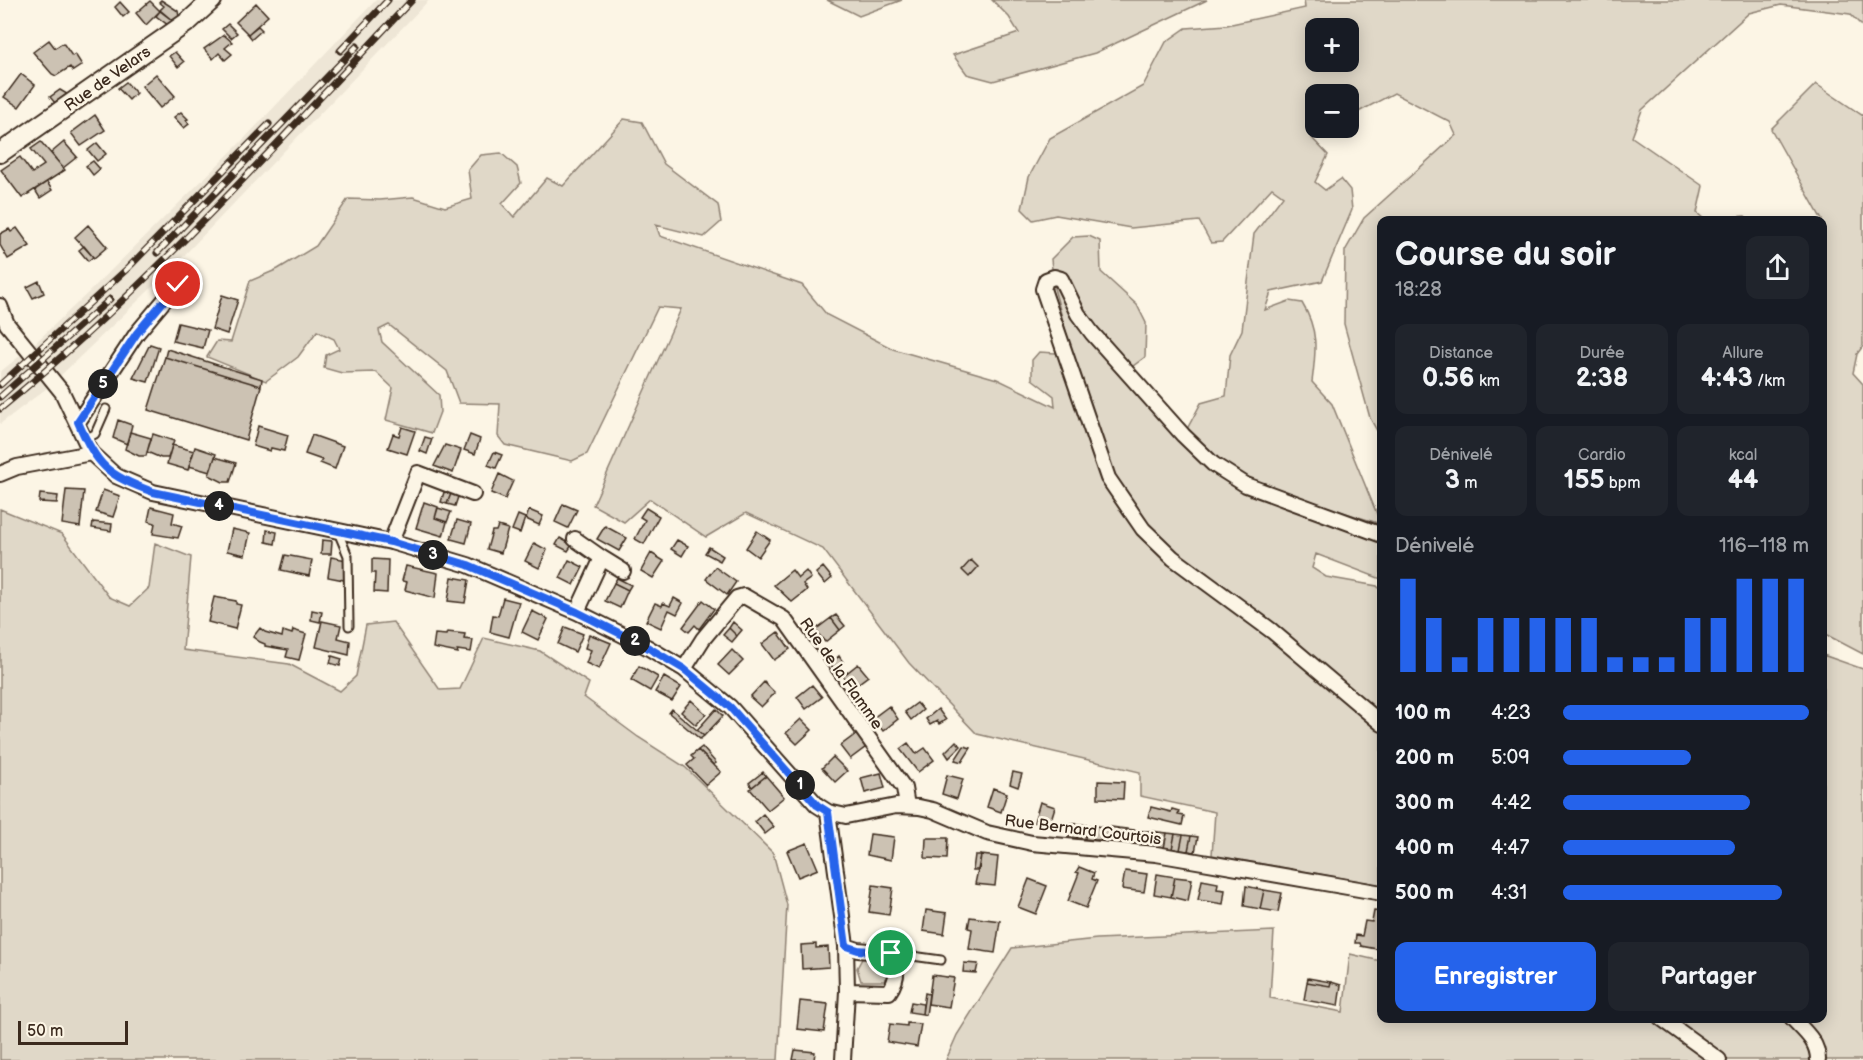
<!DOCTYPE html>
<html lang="fr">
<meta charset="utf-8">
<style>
:root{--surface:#171b24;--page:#20242c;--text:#f1f3f6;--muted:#9ea1a6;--accent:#2563eb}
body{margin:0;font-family:"Balsamiq Sans",sans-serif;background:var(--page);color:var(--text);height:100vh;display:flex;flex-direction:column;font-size:22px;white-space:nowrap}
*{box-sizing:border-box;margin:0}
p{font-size:20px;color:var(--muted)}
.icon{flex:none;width:33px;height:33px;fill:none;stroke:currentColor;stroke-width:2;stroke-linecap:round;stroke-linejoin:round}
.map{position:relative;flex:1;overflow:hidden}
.drawer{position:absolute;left:1377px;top:216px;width:450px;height:807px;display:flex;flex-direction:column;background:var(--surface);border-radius:12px;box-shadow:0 3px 15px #0003}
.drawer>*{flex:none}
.fabs{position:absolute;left:1305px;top:18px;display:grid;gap:12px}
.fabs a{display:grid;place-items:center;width:54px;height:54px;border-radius:12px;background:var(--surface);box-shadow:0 3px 15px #0003;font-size:30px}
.scale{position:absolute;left:18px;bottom:15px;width:110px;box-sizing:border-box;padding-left:6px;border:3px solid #3b2a1e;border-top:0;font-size:16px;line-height:21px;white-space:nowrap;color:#3b2a1e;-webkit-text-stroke:4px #fcf5e5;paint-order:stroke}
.pin{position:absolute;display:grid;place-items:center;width:51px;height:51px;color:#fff;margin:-26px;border:3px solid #fff;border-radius:50%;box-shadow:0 2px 6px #0007}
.km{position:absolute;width:30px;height:30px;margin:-15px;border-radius:50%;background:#222;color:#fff;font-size:16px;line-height:30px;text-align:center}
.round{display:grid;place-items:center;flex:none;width:63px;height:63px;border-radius:12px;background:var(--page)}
.headline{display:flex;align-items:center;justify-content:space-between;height:102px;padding:0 18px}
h1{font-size:33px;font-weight:600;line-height:45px}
.figures{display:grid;grid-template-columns:repeat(3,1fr);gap:9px;height:102px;padding:6px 18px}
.figures div{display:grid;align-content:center;border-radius:12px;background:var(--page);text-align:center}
.figures b{font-size:26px;font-weight:600}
.figures small{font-size:16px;font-weight:400}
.figures p{font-size:16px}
.chart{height:168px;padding:12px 18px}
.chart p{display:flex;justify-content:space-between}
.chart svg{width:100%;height:108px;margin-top:6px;stroke:var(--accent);stroke-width:6}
.primary-button{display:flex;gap:12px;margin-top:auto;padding:12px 18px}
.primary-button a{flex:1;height:69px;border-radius:12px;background:var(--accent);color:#fff;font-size:24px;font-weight:600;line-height:69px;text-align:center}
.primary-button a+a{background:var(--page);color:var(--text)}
ul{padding:0 18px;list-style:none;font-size:20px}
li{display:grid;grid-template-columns:96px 72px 1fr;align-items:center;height:45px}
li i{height:15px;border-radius:8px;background:var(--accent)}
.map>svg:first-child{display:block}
.built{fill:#eee6d6}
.green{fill:#e0d8c8;stroke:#8e8173;stroke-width:1.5;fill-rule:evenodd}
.building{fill:#ccc2b3;stroke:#3b2a1e;stroke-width:1.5}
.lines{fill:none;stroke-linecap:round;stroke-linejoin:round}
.service-casing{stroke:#3b2a1e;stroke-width:11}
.minor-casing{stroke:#3b2a1e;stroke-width:18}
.secondary-casing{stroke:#3b2a1e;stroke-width:22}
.service{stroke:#fcf5e5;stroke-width:7}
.minor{stroke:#fcf5e5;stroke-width:14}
.secondary{stroke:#fcf5e5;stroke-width:18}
.rail-casing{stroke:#3b2a1e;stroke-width:7}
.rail{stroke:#fcf5e5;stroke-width:4.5;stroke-dasharray:14;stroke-linecap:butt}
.route-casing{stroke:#fff;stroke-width:12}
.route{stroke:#2563eb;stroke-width:8}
.labels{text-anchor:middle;stroke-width:5;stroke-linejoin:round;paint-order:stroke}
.street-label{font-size:16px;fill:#3b2a1e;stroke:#fcf5e5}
</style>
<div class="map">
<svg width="1863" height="1060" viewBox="0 0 1863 1060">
<rect width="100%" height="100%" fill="#fcf5e5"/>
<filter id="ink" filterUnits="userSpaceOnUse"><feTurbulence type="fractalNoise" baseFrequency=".0167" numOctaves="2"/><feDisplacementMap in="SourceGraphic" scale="12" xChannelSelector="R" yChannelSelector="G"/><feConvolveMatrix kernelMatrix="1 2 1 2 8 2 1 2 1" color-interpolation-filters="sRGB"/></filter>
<g filter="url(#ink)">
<path class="built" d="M376,0H429L169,271L60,376L33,345L93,288L241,142Z
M21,355L47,388L0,424V372Z"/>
<path class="green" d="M827,0H902L859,16Z
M992,0H1207L1095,53L993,81L967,74L953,55L1019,33L1009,17Z
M1304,0H1863V27L1850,14L1781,5L1749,13L1642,110L1632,137L1703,186L1697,213L1704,219L1745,216L1749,220H1382L1381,438L1370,418L1344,324L1345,251L1364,218L1456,135L1450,122L1394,93L1349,117L1348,94H1316V128H1329L1311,137L1328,155L1315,182L1325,190L1341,179L1350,190L1352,210L1322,281L1271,292L1265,310L1289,301L1302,303C1319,331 1316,351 1312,382L1332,404L1381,524L1275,491L1227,467L1187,429L1201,403L1226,396L1230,355L1242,330L1254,234L1283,196L1272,188L1222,242L1211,243L1199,221L1131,228L1056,215L1033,220L1022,209L1029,177L1050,138L1143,86L1166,42L1186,28L1227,25L1305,8ZM1316,28H1348V62H1316Z
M1816,84L1863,116V346L1857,354L1853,373L1863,384V654L1823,633L1822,220L1771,129Z
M624,119L642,122L664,164L718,205L721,222L704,237L656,225L660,236L802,285L827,315L893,349L997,379L1055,407L1054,396L1032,379V360L1039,352L1072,354L1054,288L1051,259L1073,237L1089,236L1100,241L1101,272L1137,305L1146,323L1145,357L1121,375L1184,443L1228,483L1381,543V579L1316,554L1312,568L1326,577L1377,586L1381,590V885L1212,855L1215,812L1140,796V772L977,734L909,663L823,549L746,513L706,537L650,499L624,522L593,505L681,309L658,307L587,454L572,461L505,445L498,436L500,404L459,403L447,371L389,325L379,330L382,342L439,395L440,412L432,433L386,420L393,388L376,372L342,373L324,368L326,355L339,349L334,339L317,331L298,357L266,381L207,357L217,341L231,342L250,281L278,269L316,246L348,199L380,200L413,197L445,207L472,199L468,170L481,155L501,153L517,167L521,183L502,204L514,217L547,178L563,186Z
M0,509L62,534L109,597L130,606L149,588L155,543L191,557L183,650L289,664L340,691L356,676L366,625L393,622L440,690L460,689L484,638L540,651L589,683L584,697L638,737L685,767L773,853L787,905L778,1060H0Z
M1823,655L1863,669V1060H946L957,1035L1012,948L1097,939L1274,931L1270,998L1343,1012L1350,954L1381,961L1382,1018H1822Z
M864,955L885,958L888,963L885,981H861L857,968Z"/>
<path class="building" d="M161,0L178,11L179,17L173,21L160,10L164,6L159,2Z
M150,1L160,11L146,25L136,13Z
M120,2L129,12L123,17L115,7Z
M256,3L268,16L248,34L236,22Z
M160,11L173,21L168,25L156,16Z
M228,24L237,33L231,38L222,29Z
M258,26L262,30L252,39L248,34Z
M224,35L232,42L225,48L232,54L225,60L219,53L213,59L204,49Z
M49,40L55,48L63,43L72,56L75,54L82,65L73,71L70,67L56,76L52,74L33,52Z
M175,52L184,62L178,67L169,56Z
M21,74L35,85L19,107L4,97Z
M156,74L175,96L160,108L142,86Z
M126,82L136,93L129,100L118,88Z
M60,90L67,94L55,103L50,97Z
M181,112L188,119L186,120L189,124L184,128L174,117Z
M95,115L105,130L81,146L71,133Z
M41,142L65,170L22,198L1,170L20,157L32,173L44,165L31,149Z
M64,142L77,157L63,168L51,153Z
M97,143L106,154L97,161L88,150Z
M93,161L100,169L93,175L86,166Z
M47,182L52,190L40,198L35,190Z
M88,225L107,247L94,258L75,237Z
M17,228L30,246L8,259L0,245V234L9,229L11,232Z
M84,246L93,257L88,261L79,250Z
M39,281L44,293L33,298L27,287Z
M222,295L238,300L227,334L212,329Z
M178,323L208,330L203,348L173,341Z
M150,344L159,347L148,382L133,378Z
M167,349L262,379L261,386L165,357Z
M165,357L261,386L246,440L148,410Z
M118,420L132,425L127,444L113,438Z
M258,426L288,435L284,451L271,448L270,451L253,446Z
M402,427L415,431L407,454L388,448L393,434L399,436Z
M130,432L151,438L146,456H139L125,449Z
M153,434L174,441L168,458H161L147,452Z
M312,435L343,446L335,469L320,463L322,460L305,454Z
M470,435L480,439L475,454L464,450Z
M425,437L432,439L427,454L420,451Z
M172,445L194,451L188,470L167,464Z
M445,445L461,450L453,473L434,466Z
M195,447L216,454L210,472L189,466Z
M494,452L502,455L496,468L488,465Z
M215,457L236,463L230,482H223L209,475Z
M499,474L513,481L505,499L491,493Z
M445,489L452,491L447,504L441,502Z
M66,490L84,491L80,527L62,524Z
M103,490L120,496L113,517L96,512Z
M452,491L459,494L455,506L447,504Z
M40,494L58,496L57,503L39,502Z
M424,502L438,507L435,518L447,522L443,536L416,528Z
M563,504L577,510L568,528L555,522Z
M151,507L174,513L172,523L182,526L178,538L153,534L155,523L148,521Z
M438,508L451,512L447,522L435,518Z
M646,508L659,516L644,544L635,539L645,520L640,517Z
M529,510L543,516L539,525L526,519Z
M518,515L525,518L520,533L512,530Z
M457,520L471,524L466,543L451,539Z
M93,522L112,524L111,531L92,528Z
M498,526L508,529L501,553L487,549L492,531H496Z
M605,526L627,538L619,551L597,539Z
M232,529L250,533L245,555L227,551Z
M267,530L277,532L275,544L266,542Z
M757,531L770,540L758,557L746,548Z
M560,538L572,545L568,551L556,545Z
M322,540L332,541L331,554H321Z
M677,540L688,546L682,556L671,549Z
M534,543L547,550L539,568L525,561Z
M709,547L723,556L720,561L705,553Z
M651,553L664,561L653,578L641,571Z
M285,555L312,560L309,576L281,570Z
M331,557L347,560L344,580L328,577Z
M372,559L388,560L387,593L374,592L375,573H372Z
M569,560L583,567L574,585L560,578Z
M971,560L978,567L969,577L962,570Z
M406,566L438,573L435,598L405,590L407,582L402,581Z
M715,567L736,582L727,595L706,579Z
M823,567L832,578L825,584L816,573Z
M792,570L798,578L806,571L811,578L803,584L807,590L792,602L774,585Z
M452,577L469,580L465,603L448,601Z
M617,578L631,585L628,590L614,583Z
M614,583L628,590L620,608L605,601Z
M214,597L236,601V604L241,605L235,629L208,622Z
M503,598L519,602L509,637L490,632L493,615L498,616Z
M674,598L683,603L677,614L669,610L661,628L646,621L655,603L662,606L663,603L670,606Z
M703,600L714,609L699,629L695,625L689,632L683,627Z
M312,610L322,612L320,622L311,620Z
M532,611L548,619L538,640L522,632Z
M836,615L845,626L840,630L831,618Z
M831,618L840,630L825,642L815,630Z
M322,621L341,625L338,638L350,641L349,655L316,647Z
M733,622L742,630L737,636L729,628Z
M565,627L583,634L575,652L558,644Z
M260,628L265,632L282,637L283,631L292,634L293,630L306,634L299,660L286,657L288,650L265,646V644L260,642L253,637Z
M729,628L737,636L732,642L723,635Z
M447,632L465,634L464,639L473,640L471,652L457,650L458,653L433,648L435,634L446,635Z
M778,632L790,649L774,660L762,644Z
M589,634L611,643L599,669L586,663L591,650L585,648Z
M732,650L743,661L729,675L718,665Z
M332,656L342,659L340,666L330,663Z
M839,656L843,662L834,669L830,664Z
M858,664L868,676L852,688L843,676Z
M639,666L658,677L650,691L631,680Z
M664,677L681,687L672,701L655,692Z
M764,682L775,693L761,707L750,697Z
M812,685L822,697L806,709L797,697Z
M691,700L706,714L696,725L681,712Z
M917,703L923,710L911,720L905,712Z
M889,706L898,719L883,731L873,718Z
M672,709L697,730L704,736L700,739L669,713Z
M716,709L723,716L704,736L697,730Z
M938,709L946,720L939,724L937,721L930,725L926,719Z
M801,719L812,730L797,744L786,733Z
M856,734L866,747L850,759L840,746Z
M956,741L961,746L949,758L945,752Z
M908,743L916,754L925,748L934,760L918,772L900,749Z
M964,746L971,748L962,762L955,760Z
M702,747L716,763L713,765L698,750Z
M698,750L721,772L706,785L687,765L694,759L691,756Z
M833,757L847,771L835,782L822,768Z
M763,772L766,776L752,787L749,783Z
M1013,772L1022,774L1018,787L1010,784Z
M881,773L885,788L865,793L861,778Z
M947,775L963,779L957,799L942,794Z
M766,776L784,797L768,810L750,789Z
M1098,781L1124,782L1123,799L1098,798Z
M993,788L1007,793L1001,812L987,807Z
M1040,802L1055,807L1049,826L1034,822Z
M1151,807L1171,812L1172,809L1179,811L1178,815L1184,816L1182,825L1148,817Z
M763,814L774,827L765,834L755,821Z
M1071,823L1079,824L1077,838L1069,837Z
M1079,824L1087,825L1085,839L1077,838Z
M1087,825L1095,826L1093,840L1085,839Z
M1095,826L1103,827L1101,840H1093Z
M1103,827H1111L1109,841L1101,840Z
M1111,827L1118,828L1116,842L1109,841Z
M1118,828L1126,829L1124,843L1116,842Z
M1126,829L1134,830L1132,844L1124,843Z
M1134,830L1143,831L1140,844H1132Z
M1143,831H1151L1148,845L1140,844Z
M1151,831L1158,832L1156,847L1148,845Z
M1158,832L1167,833L1164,848L1156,847Z
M1167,833L1175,834L1172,849L1164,848Z
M870,834L894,837L891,860L867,855Z
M1175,834L1183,835L1180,850L1172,849Z
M1183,835L1191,836L1188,851L1180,850Z
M1191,836L1198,837L1195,852L1188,851Z
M926,838H948L947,859L925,858Z
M807,843L818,869L798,877L787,851Z
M975,855H981L979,870H973Z
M981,855L998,857L995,886L975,884Z
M1079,867L1094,873L1092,879L1097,881L1086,908L1068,901L1079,873L1076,872Z
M1125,871L1147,874L1144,892L1122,889Z
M1157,874L1175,877L1171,897L1154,894Z
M1175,877L1192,879L1188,901L1171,897Z
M1029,879L1047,886L1036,914L1018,907Z
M1202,880L1218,883L1217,889L1225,890L1223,904L1198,900Z
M873,885L893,888L889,915L869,912Z
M1246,886L1264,890L1260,909L1244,906Z
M1264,890L1282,893L1278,912L1260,909Z
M926,910L947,913L944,934L923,931Z
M1374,911L1382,912V950L1361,946L1360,943H1355L1356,935L1362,936L1365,921L1372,922Z
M970,917L1000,921L995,953L969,949L972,929L968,928Z
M816,944V948L828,947L829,967L802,969L801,945Z
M964,963L978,964L976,973L963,972Z
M932,975L954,978L949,1007L928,1004Z
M1308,978L1331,982L1330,986L1307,982Z
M1307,982L1330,986L1331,982L1341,985L1338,1006L1304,1000Z
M925,993L929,994L926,1015L922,1014Z
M800,1001L828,1004L824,1032L797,1029Z
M911,1002L923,1004L922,1014L909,1012Z
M907,1023L921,1024L917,1047L887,1042L890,1024L907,1026Z
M795,1050L815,1052L814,1060H793Z"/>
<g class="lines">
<g class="service-casing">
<path id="service" d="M85,439L95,434L106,409
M338,532L348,556L349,626
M891,953L941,960"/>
</g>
<g class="minor-casing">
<path id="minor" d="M0,306L7,324L62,392L91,453L116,476L153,492L391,542L468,565L577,612L647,647L684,669L730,707L817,805L828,812L846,816L896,806L919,807L933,810L987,833L1032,843L1156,854L1382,893
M78,422L137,333L178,284
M0,474L17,467L91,453
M1382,535L1246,485L1213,464L1183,435L1092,333L1078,314L1061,279L1054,277L1046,280L1043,289L1108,478L1143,529L1173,558L1272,631L1382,724
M575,539L602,558
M391,542L418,473L473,494
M577,612L602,558L623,571
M684,669L703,639L737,598L744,596L784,619L904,788L907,806
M828,812L846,946L847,991L843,1060
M846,946L858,950L891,953C899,967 898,979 889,992L847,991
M1661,1018L1719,1060
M1792,1018C1804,1031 1818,1041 1818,1060"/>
</g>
<g class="secondary-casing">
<path id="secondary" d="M0,153L189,21L212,0"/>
</g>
<use href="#service" class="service"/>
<use href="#minor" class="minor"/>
<use href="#secondary" class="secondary"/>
<g class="rail-casing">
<path id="rail" d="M340,51L388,0
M157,253L357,46
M0,385L128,268L269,124
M0,397L110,299
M0,409C150,287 279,140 412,0"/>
</g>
<use href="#rail" class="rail"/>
</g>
</g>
<g class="lines" filter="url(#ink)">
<g class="route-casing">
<path id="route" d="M178,284L137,333L78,422C97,466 108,476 153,492L391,542L468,565L577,612L647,647L684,669L730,707L817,805L828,812L846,946L858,950L891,953"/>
</g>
<use href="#route" class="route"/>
</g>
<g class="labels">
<g class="street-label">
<text transform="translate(107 78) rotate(-35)" y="6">Rue de Velars</text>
<text transform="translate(842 673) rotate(55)" y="6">Rue de la Flamme</text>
<text transform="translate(1083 829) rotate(7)" y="6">Rue Bernard Courtois</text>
</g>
</g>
</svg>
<div class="fabs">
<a>+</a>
<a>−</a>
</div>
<div class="scale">50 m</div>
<div class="pin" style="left:891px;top:953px;background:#1e9e55"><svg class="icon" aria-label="arrive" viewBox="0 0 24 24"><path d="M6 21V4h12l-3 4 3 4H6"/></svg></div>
<div class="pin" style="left:178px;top:284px;background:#d93025"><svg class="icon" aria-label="check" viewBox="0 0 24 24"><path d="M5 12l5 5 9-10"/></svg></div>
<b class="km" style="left:800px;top:785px">1</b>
<b class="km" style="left:635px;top:641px">2</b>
<b class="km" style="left:433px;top:555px">3</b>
<b class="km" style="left:219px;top:506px">4</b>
<b class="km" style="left:103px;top:384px">5</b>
<section class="drawer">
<div class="headline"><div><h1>Course du soir</h1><p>18:28</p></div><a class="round"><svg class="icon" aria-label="share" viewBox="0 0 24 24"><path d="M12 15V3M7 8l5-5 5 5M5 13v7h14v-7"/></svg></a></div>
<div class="figures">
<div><p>Distance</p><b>0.56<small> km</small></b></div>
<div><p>Durée</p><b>2:38</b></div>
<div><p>Allure</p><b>4:43<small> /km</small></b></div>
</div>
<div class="figures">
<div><p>Dénivelé</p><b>3<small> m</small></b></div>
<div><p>Cardio</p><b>155<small> bpm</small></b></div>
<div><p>kcal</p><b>44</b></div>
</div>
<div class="chart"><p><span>Dénivelé</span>116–118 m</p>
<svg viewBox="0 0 160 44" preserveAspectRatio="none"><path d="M5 44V6M15 44V22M25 44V38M35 44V22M45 44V22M55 44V22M65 44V22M75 44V22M85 44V38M95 44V38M105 44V38M115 44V22M125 44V22M135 44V6M145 44V6M155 44V6"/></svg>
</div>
<ul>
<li><b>100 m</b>4:23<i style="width:100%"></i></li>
<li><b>200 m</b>5:09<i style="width:52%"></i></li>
<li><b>300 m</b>4:42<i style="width:76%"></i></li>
<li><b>400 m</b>4:47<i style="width:70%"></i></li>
<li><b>500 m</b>4:31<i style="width:89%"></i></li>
</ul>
<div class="primary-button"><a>Enregistrer</a><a>Partager</a></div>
</section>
</div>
